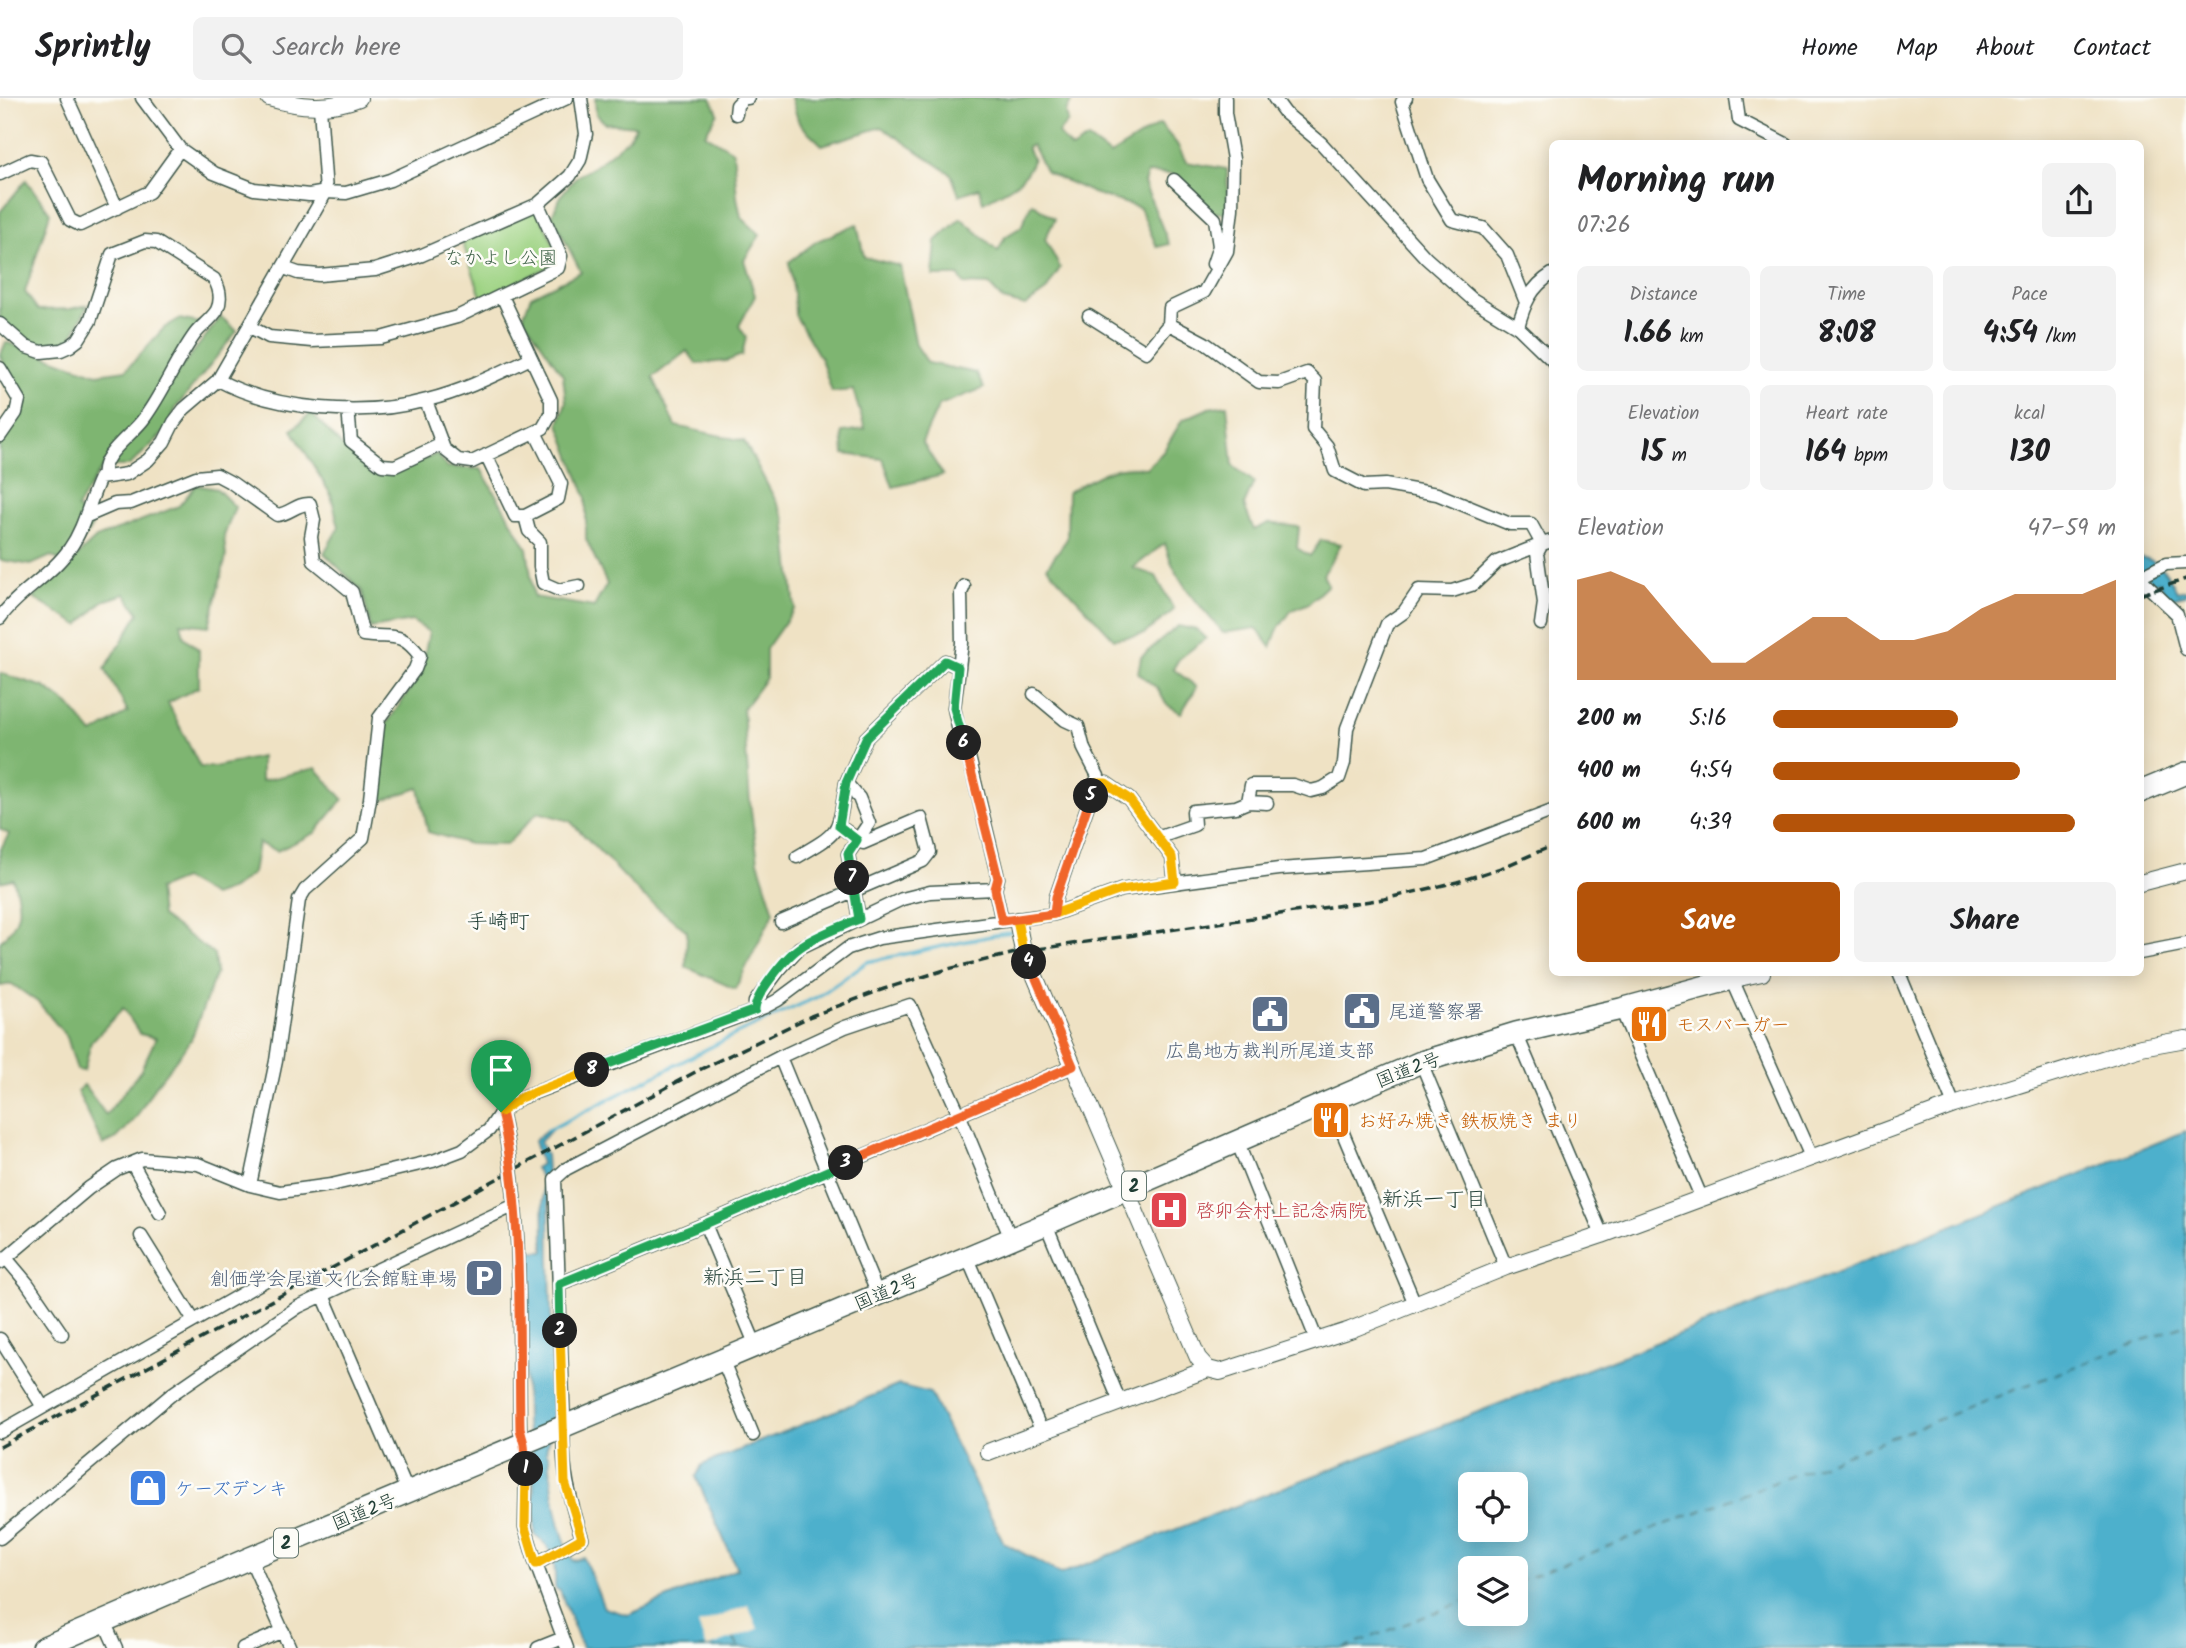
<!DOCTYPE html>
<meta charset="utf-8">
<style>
:root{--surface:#fff;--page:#f2f2f2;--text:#202124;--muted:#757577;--line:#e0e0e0;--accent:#b45309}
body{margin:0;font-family:Kalam,"Klee One",sans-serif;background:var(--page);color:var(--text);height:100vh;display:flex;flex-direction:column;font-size:26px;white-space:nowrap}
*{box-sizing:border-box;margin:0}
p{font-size:23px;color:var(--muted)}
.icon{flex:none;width:38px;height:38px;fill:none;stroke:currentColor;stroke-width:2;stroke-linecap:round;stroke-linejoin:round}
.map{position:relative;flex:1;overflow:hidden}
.panel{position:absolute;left:1549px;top:42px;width:595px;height:836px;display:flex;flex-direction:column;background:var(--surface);border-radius:10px;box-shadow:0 4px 18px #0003}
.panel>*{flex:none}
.fabs{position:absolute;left:1458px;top:1374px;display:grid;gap:14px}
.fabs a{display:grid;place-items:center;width:70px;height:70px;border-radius:10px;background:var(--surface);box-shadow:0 4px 18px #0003;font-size:35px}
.pin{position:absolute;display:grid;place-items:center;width:60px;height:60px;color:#fff;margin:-72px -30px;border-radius:50% 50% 50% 0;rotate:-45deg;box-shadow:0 0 7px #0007}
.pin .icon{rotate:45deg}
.km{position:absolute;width:35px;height:35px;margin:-18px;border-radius:50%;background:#222;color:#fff;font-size:19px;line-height:35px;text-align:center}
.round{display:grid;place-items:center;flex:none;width:74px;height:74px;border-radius:10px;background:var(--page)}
.summary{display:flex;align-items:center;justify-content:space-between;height:119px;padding:0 28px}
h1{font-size:38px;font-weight:600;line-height:52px}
.stats{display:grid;grid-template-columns:repeat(3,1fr);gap:10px;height:119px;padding:7px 28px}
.stats div{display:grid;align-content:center;border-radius:10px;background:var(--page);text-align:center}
.stats b{font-size:30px;font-weight:600}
.stats small{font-size:19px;font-weight:400}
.stats p{font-size:19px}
.chart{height:196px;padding:14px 28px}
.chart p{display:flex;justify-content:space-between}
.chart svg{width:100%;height:126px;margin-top:7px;fill:var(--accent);opacity:.7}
.button{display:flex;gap:14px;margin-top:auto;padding:14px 28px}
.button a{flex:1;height:80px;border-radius:10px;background:var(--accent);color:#fff;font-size:28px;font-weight:600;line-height:80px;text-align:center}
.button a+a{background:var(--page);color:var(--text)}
ul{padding:0 28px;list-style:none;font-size:23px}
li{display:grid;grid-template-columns:112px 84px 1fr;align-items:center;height:52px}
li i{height:18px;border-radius:9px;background:var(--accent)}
header{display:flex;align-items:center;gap:42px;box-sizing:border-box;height:98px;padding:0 35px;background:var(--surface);border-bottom:2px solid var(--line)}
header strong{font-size:33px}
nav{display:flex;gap:38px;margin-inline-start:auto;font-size:24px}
.search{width:490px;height:63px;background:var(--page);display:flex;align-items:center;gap:18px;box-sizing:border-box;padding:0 24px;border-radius:10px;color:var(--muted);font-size:26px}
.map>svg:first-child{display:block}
.green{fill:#9ed383;stroke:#5e885c;stroke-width:2}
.forest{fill:#7eb571;stroke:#4e7952;stroke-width:2}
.water{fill:#4db0cc;stroke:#367680;stroke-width:2;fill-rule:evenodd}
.pier{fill:#efe2c4}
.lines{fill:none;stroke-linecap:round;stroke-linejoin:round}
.stream{stroke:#4db0cc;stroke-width:3.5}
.ferry{stroke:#2d6062;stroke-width:2;stroke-dasharray:9 7;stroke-linecap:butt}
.minor-casing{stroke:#3e564a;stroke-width:15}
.tertiary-casing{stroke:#3e564a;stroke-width:18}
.trunk-casing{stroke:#3e564a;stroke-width:24}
.minor{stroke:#fff;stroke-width:12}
.tertiary{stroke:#fff;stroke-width:16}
.trunk{stroke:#fff;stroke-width:21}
.rail{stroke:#1f3d34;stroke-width:3.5;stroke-dasharray:10 5;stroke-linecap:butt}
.split-1-casing{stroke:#fff;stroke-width:14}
.split-2-casing{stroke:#fff;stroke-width:14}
.split-3-casing{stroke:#fff;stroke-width:14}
.split-4-casing{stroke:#fff;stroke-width:14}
.split-5-casing{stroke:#fff;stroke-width:14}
.split-6-casing{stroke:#fff;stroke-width:14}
.split-7-casing{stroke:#fff;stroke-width:14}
.split-8-casing{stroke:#fff;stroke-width:14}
.split-9-casing{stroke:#fff;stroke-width:14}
.split-1{stroke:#f0652b;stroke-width:9}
.split-2{stroke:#f5b400;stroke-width:9}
.split-3{stroke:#22a559;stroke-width:9}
.split-4{stroke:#f0652b;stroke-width:9}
.split-5{stroke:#f5b400;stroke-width:9}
.split-6{stroke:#f0652b;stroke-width:9}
.split-7{stroke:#22a559;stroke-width:9}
.split-8{stroke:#22a559;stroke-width:9}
.split-9{stroke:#f5b400;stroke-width:9}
.labels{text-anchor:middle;stroke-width:5;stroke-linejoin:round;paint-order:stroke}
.shield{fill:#fdfcf7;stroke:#62766e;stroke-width:2}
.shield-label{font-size:18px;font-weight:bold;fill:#1f3d34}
.park-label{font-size:19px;fill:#3f6248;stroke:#fdfcf7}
.service-label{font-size:19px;fill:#4e5e75;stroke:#fdfcf7;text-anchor:start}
.food-label{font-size:19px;fill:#c56008;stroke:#fdfcf7;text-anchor:start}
.street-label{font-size:19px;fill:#1f3d34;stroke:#fdfcf7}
.health-label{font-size:19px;fill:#be3a42;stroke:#fdfcf7;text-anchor:start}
.shop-label{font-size:19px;fill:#366cbe;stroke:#fdfcf7;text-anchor:start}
.neighbourhood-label{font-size:21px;fill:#1f3d34;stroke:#fdfcf7}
</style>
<header>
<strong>Sprintly</strong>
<div class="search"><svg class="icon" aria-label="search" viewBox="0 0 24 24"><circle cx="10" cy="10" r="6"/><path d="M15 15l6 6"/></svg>Search here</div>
<nav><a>Home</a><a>Map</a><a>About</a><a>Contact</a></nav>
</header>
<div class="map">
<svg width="2186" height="1550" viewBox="0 0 2186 1550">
<rect width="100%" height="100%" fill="#fdfcf7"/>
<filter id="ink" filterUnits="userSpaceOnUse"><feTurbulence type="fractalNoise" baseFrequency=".0143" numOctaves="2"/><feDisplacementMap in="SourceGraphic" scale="14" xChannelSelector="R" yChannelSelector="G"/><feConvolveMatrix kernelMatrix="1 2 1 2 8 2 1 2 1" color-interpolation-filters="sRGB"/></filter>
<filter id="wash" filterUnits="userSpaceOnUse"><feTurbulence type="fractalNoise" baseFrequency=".00686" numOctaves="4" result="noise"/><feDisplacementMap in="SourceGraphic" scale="28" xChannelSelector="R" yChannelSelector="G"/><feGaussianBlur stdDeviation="1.57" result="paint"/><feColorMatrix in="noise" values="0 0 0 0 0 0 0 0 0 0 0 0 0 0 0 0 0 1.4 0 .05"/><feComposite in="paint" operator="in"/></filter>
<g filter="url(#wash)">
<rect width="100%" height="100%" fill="#efe2c4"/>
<path class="green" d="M537,111L559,158L555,166L482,201L462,143Z"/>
<path class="forest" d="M595,0H711L718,15L705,36L733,53L737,99L741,119L760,137L744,162L755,198L739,228L746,239L742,257L727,263L697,266L687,253L653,279L675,328L744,343L785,420L795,510L766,551V580L743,611L750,705L758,763L774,814L735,891L686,869L687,833L643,798L570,723L538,714L506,747L469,746L428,734L419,690L371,706L379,637L421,575L429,534L412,523L371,530L362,493L324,455L339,429L331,397L292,332L311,315L342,348L387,376L437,356L447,369L481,371L527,450L534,499L594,509L607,486L586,441V399L559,326L566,304L563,277L523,219L531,198L581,174L552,117L562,96L576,79L595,68L627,42L636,28L605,25L596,16Z
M791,0H1073L1066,14L1068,24L1058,35L1071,51L1088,41L1110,57L1160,26L1177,46L1186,64L1227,71L1228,115H1214L1172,76L1147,75L1144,85L1169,146L1157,149L1140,110L1093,95L1046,74L1032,47L1027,49L1033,62C1025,86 1003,93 983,104L979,90L959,97L951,76L882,29L822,47L799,25Z
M26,82L50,115L25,194L38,212L70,211L88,207L69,245L50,252L0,232V114Z
M1032,105L1055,121L1045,141L1060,170L1046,193L1025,208L1003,202L989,187L964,186L959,178H933L936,143L961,120L998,153L1005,139L1021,129Z
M857,126L864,159L900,168L916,247L928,265L976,275L984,290L939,307L922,344L943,377L893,389L883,361L844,356L842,334L865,331L853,292L832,294L821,261L795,217L794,196L789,164L817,143Z
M221,219L237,233L176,310L167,332L129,368H110L109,361Z
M179,221L200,225L142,317L98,376L77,410L92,428L87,437L64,465L51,458L31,467L0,462V347L21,316L22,302L0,258L6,244L97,276L126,272L164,230Z
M1227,307L1233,368L1254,384L1244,407L1254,432L1269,425L1299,429L1297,450L1310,458L1321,442L1341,446L1323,477L1328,487L1309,505L1291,513L1277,533L1271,549L1256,530L1223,535C1200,507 1173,481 1165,445L1133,470L1156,478L1174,512L1144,536L1114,541L1047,469L1067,441L1068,394C1098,378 1111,366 1146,370L1163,354L1182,322L1209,310Z
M196,387L217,391L235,409L224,438L226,459L209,528L181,525L184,539L199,552V589L168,605L200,669H214L261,659V683L316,670L343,701L315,735L277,753L258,745L253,775L232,791L213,798L183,781L158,791L161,818L214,856L216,875L191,942L153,991L136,1020L117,1040L103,1047L77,993L84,987L106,1017L141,972L156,940L140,936L123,910L91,944L84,973L77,972L67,939L39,905L12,886L0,888V844C22,823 22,809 13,781L0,784V752L9,736L0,731V575L44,589L69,607L93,636L128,614L105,571L139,515L125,496L103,503L79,527L33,500L96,440L179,408Z
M1178,528L1197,532L1206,540L1179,561L1173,571L1197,589L1181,615L1166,606L1158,591L1138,575L1141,559Z"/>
<path class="water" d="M2140,459C2160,462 2169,477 2177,494L2186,492V497L2167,501L2159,483L2153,485L2140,471Z
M550,1030L551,1032L540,1044L546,1057L549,1108L553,1317L546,1354L549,1358C553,1398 556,1426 573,1463L584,1460L604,1510L628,1517L737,1471L696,1379L702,1367L899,1287L930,1295L1004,1445L1061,1476L1820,1181L2186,1033V1550H582L560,1493L555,1490C555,1465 557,1454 535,1437L533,1359L526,1325L524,1153H544L543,1082L535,1070L541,1066L534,1043ZM1470,1386H1516V1432H1470ZM1470,1470H1516V1516H1470Z"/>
<path class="pier" d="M748,1507L758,1531L707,1550L698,1527Z"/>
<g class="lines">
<path class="stream" d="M547,1033L734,937L817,899L867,864L1010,834"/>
<path class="ferry" d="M1516,1484L2186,1226
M734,1541L739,1550
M1343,1550L1470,1501"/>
</g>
</g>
<g filter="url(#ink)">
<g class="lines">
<g class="minor-casing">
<path id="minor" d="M67,0L117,110
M142,0L180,51L214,75L254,91L309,97L326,94L346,95L390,82L567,0
M1274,0L1285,15L1321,45L1426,160L1472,201L1518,229L1552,262
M1406,0L1402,4L1427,81L1452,122L1483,130L1507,157L1525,202
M1736,0L1739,22L1786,46
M736,16L737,7L744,0H748
M0,76L30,62L41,64L70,122L80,127L149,94L180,51
M1174,82L1215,121L1219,148L1213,166
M284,170L298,175L319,177L375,172L422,157L538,106L570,78L580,62L586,36L581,0
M1089,218L1146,254L1169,226L1170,210L1204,194L1227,153L1232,111L1233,61L1225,15V0
M0,226L26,249L41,254L61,252L70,248L78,242L90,223L112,156L145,143L156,144L214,181C220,191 222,201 217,212C212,221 201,228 195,236C176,262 164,293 145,319C133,337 100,356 104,378
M1169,226L1205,245L1259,284L1279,285L1307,275L1315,283L1313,331L1327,348L1335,373L1364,388L1385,387L1437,396L1510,426H1531L1542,446L1552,443
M250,229L269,239L312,243L381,240L457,219L558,170L561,158L538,106
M1518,229C1524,206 1531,189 1552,176
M0,270L19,302L16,315L0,338
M218,282C276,313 365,319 427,302C464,293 497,276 531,260
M426,303L444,351L458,362L472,364L543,330L551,316V302L502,198
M348,311L351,343L382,367L395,368L442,346
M486,357L515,418H525L558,401L561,386L535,334
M87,418L115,406L131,405L196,379L217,377L232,385L277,417C290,416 297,405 310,406L314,422L311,439L314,463L352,494L363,537C393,541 400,532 420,558L415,571L379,620L370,701L363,740L305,792L299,802L276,963L250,1087
M525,418L529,433L540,444V469L543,485L559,492L579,488
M2140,479L2166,466L2186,465
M2140,481L2177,516L2186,551
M964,488L961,495L962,545L954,610L958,629L968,655L998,780L995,791L1002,823
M0,520C17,495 52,477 70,450C85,429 89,403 100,380L127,376L148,362L164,344L174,324L184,311L218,282L326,94L320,9
M1541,526L1544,505L1537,455L1542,446
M1034,596L1065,622L1078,628L1084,651L1098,678L1056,799L1054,816
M1096,685H1106L1129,701L1172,759L1175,784
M1248,704L1251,687H1293L1311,693L1323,690L1339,680L1344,665L1347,630L1387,526L1404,514L1419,492L1452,493L1474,486L1497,464L1542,446
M1157,740L1194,727L1193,713L1236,709L1248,704L1267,705
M797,759C842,733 838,735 846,685
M859,821L848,756L869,725L859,700L846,685L866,640L945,563L958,569
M781,824L923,763L930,754L921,720L863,745L839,728
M2140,855L2186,846
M1899,875L1954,1007
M1732,881L1812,1061
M1621,911L1702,1101
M755,912V904L779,872L799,850L902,801L930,794L995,791
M1516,935L1602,1137
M780,959L878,1197
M1421,964L1506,1169
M1329,1002L1415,1206
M501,1014C524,1115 518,1228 520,1331L526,1367L525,1429L536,1466L567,1550
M1237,1043L1317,1243
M132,1065L160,1115
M705,1126L756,1248
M1046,1126L1120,1304
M141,1138L194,1223
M967,1158L1041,1332
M6,1160L27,1185L62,1236
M0,1165L89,1090L117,1071L142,1061L198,1066L250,1087L280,1094L331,1087L433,1063L462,1052L489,1032L501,1014L520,1000L765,909L778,902L848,850L879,840L1054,816L1121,792L1279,771L1426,761L1552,713
M559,1186L705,1126L1073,968
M323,1197L408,1395
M0,1241L43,1309
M723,1263L753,1337
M0,1334L266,1182
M0,1440L172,1296L298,1209L515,1107
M250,1460L290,1550
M536,1466L582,1440C570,1403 561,1369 564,1330L555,1081L566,1071L780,959L845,929L910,907L960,1018L1011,1141
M104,1523L116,1550
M243,1550L283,1533
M538,1550L563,1540"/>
</g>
<g class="tertiary-casing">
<path id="tertiary" d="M269,0C300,9 328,12 359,0
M2140,785L2186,773
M1017,822L1022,848L1198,1260L1208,1271L1220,1274L1350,1232L1506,1169L1602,1137L1954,1007L2141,949L2186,941
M1734,881L1762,875
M988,1354L1208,1271"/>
</g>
<g class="trunk-casing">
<path id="trunk" d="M2140,694L2186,675
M42,1550L250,1460L1046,1126L1421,964L1516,935L1621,911L1732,881L1743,875"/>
</g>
<use href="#minor" class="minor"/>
<use href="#tertiary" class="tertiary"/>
<use href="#trunk" class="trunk"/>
<path class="rail" d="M2140,497L2186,481
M0,1349L699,972L811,918L884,891L948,871L1024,853L1384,801L1457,784L1501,770L1552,748"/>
</g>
</g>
<g class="lines" filter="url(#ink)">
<g class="split-1-casing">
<path id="split-1" d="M501,1014C524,1116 518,1227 520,1331L524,1346L526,1371"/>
</g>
<g class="split-2-casing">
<path id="split-2" d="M526,1371L525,1429L536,1466L582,1440L565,1384L560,1233"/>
</g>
<g class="split-3-casing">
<path id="split-3" d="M560,1233L559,1186L705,1126L846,1065"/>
</g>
<g class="split-4-casing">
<path id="split-4" d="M846,1065L1073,968L1029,864"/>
</g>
<g class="split-5-casing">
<path id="split-5" d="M1029,864L1022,848L1017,822L1054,816L1121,792L1175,784L1172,759L1129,701L1106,685H1096L1091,698"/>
</g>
<g class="split-6-casing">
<path id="split-6" d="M964,645L998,780L995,791L1002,823L1054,816L1056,799L1091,698"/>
</g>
<g class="split-7-casing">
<path id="split-7" d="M852,780L848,756L857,742L839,728L846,685L866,640L945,563L958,569L954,610L964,645"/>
</g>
<g class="split-8-casing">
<path id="split-8" d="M592,972L755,912C754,898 786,859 799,850C814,838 841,829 859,821L852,780"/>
</g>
<g class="split-9-casing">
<path id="split-9" d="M501,1014L520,1000L592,972"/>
</g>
<use href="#split-1" class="split-1"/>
<use href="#split-2" class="split-2"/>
<use href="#split-3" class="split-3"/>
<use href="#split-4" class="split-4"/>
<use href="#split-5" class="split-5"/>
<use href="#split-6" class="split-6"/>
<use href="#split-7" class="split-7"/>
<use href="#split-8" class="split-8"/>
<use href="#split-9" class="split-9"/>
</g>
<defs>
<g id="civic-square" transform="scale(2.0125)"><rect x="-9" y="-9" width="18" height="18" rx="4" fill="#5c6f8a" stroke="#fdfcf7"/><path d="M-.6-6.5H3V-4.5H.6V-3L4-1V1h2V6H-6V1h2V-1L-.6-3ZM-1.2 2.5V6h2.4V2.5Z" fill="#fff"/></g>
<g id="restaurant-square" transform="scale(2.0125)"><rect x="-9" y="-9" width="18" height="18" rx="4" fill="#e8710a" stroke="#fdfcf7"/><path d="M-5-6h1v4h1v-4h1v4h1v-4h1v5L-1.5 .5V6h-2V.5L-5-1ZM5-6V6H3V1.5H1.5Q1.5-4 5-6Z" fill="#fff"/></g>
<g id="hospital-square" transform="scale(2.0125)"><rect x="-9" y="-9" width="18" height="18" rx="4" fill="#e0444e" stroke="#fdfcf7"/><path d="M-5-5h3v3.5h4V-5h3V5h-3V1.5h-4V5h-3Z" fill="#fff"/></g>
<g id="parking-square" transform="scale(2.0125)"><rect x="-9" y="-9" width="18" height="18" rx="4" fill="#5c6f8a" stroke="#fdfcf7"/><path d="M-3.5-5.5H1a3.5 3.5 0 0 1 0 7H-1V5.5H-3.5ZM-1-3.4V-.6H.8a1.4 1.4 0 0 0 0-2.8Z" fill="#fff"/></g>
<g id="shop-square" transform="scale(2.0125)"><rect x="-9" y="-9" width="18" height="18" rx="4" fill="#3f7fe0" stroke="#fdfcf7"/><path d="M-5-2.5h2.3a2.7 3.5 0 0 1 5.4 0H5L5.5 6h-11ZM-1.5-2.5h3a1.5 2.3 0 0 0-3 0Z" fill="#fff"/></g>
</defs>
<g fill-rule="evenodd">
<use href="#civic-square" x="1362" y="913"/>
<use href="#civic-square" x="1270" y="916"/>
<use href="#restaurant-square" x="1649" y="926"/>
<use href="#restaurant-square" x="1331" y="1022"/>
<use href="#hospital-square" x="1169" y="1112"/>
<use href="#parking-square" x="484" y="1180"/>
<use href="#shop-square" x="148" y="1390"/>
</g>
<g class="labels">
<g class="shield">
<rect x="1122" y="1073.5" width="24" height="29" rx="5"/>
<rect x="274" y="1430.5" width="24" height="29" rx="5"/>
</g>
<g class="shield-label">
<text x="1134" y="1094">2</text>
<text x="286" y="1451">2</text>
</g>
<g class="park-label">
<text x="501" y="166">なかよし公園</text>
</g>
<g class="service-label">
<text x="1389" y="920">尾道警察署</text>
<text x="1270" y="959" text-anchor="middle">広島地方裁判所尾道支部</text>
<text x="457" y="1187" text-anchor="end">創価学会尾道文化会館駐車場</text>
</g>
<g class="food-label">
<text x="1676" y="933">モスバーガー</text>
<text x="1358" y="1029">お好み焼き 鉄板焼き まり</text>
</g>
<g class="street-label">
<text transform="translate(1408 971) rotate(-21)" y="7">国道2号</text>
<text transform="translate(886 1193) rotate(-23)" y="7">国道2号</text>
<text transform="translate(364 1413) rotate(-22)" y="7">国道2号</text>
</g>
<g class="health-label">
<text x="1196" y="1119">啓卯会村上記念病院</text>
</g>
<g class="shop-label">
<text x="175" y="1397">ケーズデンキ</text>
</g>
<g class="neighbourhood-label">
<text x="498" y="830">手崎町</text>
<text x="1434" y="1108">新浜一丁目</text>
<text x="755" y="1186">新浜二丁目</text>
</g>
</g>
</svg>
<div class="fabs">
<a><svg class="icon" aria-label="locate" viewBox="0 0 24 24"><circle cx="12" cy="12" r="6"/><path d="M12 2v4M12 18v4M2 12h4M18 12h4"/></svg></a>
<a><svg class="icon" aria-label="layers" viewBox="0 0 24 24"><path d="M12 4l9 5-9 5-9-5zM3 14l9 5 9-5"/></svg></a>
</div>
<div class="pin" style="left:501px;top:1014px;background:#1e9e55"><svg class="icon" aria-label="arrive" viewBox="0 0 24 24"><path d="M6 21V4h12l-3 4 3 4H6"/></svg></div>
<b class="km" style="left:526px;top:1371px">1</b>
<b class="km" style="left:560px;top:1233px">2</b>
<b class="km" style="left:846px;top:1065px">3</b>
<b class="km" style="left:1029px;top:864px">4</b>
<b class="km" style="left:1091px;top:698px">5</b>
<b class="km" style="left:964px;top:645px">6</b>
<b class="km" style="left:852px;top:780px">7</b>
<b class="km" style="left:592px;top:972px">8</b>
<section class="panel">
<div class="summary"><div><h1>Morning run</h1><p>07:26</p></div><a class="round"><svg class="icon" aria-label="share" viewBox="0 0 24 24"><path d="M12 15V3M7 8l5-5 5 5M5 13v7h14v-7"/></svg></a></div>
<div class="stats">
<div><p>Distance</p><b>1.66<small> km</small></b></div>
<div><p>Time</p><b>8:08</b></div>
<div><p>Pace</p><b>4:54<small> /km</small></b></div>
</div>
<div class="stats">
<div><p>Elevation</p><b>15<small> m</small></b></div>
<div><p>Heart rate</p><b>164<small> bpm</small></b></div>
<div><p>kcal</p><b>130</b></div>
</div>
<div class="chart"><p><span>Elevation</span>47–59 m</p>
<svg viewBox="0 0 160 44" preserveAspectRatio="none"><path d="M0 44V9L10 6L20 11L30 25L40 38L50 38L60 30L70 22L80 22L90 30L100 30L110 27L120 19L130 14L140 14L150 14L160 9V44z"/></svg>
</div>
<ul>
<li><b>200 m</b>5:16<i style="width:54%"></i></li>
<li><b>400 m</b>4:54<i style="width:72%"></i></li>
<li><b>600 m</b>4:39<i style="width:88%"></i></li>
</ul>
<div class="button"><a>Save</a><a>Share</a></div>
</section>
</div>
